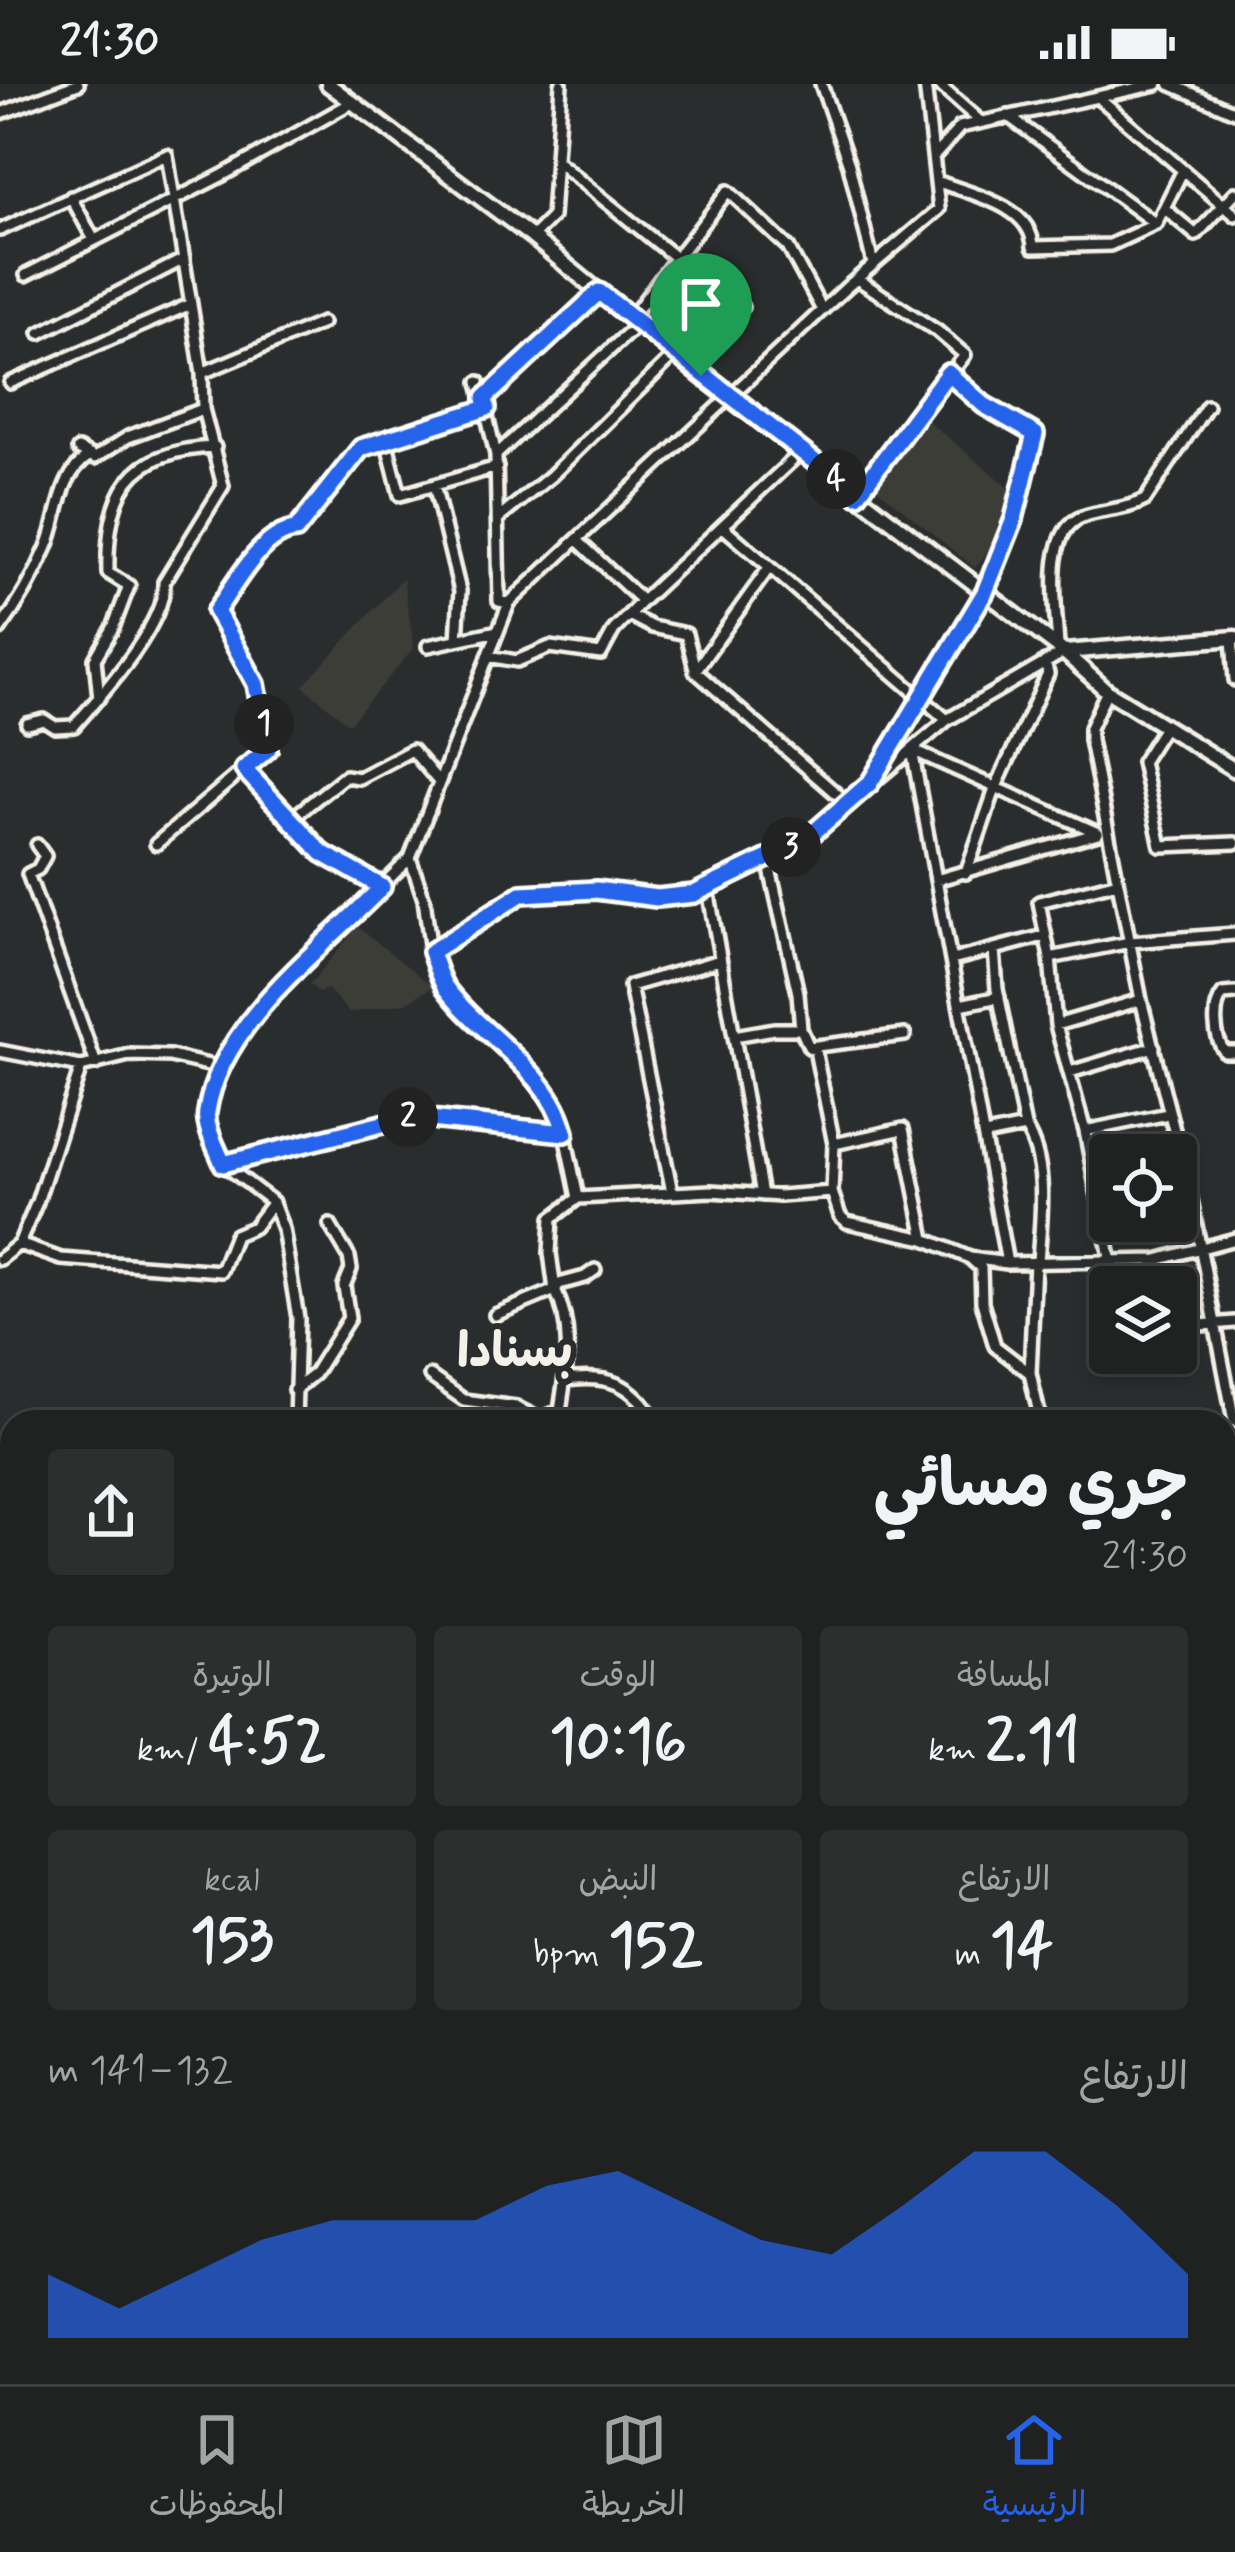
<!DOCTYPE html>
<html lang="ar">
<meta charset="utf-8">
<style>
:root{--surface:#202222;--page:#2d2f2f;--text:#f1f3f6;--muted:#a2a4a5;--line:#3d3f40;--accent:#2563eb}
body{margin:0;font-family:Mynerve,"Playpen Sans Arabic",sans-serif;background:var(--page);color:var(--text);direction:rtl;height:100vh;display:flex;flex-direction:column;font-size:45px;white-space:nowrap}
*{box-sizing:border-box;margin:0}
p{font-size:39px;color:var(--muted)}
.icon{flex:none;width:66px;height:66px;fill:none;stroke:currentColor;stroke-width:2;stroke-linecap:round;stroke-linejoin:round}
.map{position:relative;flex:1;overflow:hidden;direction:ltr}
.panel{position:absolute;left:0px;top:1326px;width:1236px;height:975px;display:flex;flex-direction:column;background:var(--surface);border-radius:36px 36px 0 0;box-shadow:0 6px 18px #0003,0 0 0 3px var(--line);direction:rtl}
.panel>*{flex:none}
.tools{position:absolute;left:1089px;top:1050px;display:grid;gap:24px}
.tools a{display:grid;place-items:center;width:108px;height:108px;border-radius:12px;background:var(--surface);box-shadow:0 6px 18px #0003,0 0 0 3px var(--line);font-size:60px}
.pin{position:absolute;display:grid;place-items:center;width:102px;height:102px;color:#fff;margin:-123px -51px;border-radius:50% 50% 50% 0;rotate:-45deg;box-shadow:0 0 12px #0007}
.pin .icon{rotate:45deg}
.km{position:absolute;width:60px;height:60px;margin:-30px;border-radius:50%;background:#222;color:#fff;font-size:33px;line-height:60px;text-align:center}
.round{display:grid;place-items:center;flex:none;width:126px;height:126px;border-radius:12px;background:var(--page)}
.head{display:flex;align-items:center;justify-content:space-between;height:204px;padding:0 48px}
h1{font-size:66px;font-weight:700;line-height:90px}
.figures{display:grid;grid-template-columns:repeat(3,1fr);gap:18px;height:204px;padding:12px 48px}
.figures div{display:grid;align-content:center;border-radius:12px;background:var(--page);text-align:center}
.figures b{font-size:60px;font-weight:700}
.figures small{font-size:33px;font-weight:400}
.figures p{font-size:33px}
.chart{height:336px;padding:24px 48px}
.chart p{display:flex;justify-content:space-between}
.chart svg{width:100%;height:216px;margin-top:12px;fill:var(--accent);opacity:.7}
.status{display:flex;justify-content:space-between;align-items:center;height:84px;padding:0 60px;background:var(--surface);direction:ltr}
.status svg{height:33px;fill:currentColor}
.tabs{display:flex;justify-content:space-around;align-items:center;height:168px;border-top:3px solid var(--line);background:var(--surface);font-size:33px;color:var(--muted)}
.tabs a{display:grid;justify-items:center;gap:6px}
.tabs .active{color:var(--accent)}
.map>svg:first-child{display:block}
.built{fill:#3e3d39}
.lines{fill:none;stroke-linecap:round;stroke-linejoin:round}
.minor-casing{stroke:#f4f1e8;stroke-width:18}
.tertiary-casing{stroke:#f4f1e8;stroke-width:21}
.secondary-casing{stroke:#f4f1e8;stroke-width:22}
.minor{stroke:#2a2d2e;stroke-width:9}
.tertiary{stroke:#2a2d2e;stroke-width:12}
.secondary{stroke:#2a2d2e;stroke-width:14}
.route-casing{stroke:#fff;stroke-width:24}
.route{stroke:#2563eb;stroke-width:15}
.labels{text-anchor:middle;stroke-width:12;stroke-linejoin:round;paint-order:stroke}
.quarter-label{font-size:48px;font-weight:bold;fill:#f4f1e8;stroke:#2a2d2e}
</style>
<div class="status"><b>21:30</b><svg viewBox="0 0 49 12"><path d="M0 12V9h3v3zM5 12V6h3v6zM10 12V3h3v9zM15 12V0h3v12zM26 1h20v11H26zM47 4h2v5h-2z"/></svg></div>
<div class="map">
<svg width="1235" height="2300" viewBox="0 0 1235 2300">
<rect width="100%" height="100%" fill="#2a2d2e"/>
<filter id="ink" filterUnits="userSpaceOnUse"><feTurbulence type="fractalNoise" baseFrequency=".00833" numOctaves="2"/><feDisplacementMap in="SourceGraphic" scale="24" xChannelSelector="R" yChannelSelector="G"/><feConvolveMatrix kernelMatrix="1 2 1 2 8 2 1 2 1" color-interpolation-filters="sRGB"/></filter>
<g filter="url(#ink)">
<path class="built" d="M925,335L1027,418L975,484L873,401Z
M403,494L414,564L349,640L303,602Z
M358,843L433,903L405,919L349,929L328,905L318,909L310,900Z"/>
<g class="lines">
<g class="minor-casing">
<path id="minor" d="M821,0L849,81L873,180
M938,0L981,38
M1170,0L1235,28
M1098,13L1235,131
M1,29L78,0
M1008,32L1156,140
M936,70L960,43L1157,0
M556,77L676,174L631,234
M939,98C971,110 1032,122 1033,163L1110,161L1156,140L1183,86
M71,113L94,156
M1164,124L1196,151L1235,109
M0,146L167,71L202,289L203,325L223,402L164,498C166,540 102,610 74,642L55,643L44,636L27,640
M532,153L552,133L561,0
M26,191L223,91L353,18
M857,195L937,247L965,271L857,411
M742,223L676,174L728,107L788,163L822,226
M40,249L184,175
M202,289L322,239
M479,298L496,371L499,517L509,519
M10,299L191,220
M485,314L599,208
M386,356L400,411L497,383
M78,365L95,374L128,353L203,325
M496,371L638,240
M434,401L460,507L457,556
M499,434L551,392L675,270
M722,442L947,636
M577,456L642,517L801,368
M769,484L695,587L847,719
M629,531L652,543L686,550L695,585
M0,545C18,521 35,491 47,463C61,430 57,393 90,371
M1232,554L1235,596
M428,562L498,547
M1058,563C1057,529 1042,447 1082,433C1103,425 1125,427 1145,416L1207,322
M488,572L517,577L550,563L601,570L614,546L642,517
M1107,607L1090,644V656L1141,916L1189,1105L1234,1337
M99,614L95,575L113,544L129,502L108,489C106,409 128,366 215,363
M1165,642L1142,678L1161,762L1235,759
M912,666L1007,1179
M912,666L1098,749
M244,685L268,665L256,600L216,527C235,501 261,449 295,446L361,364L487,324
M877,689L985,508L1014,435L1035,350L984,321L948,289
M291,735L345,692L359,694L412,666L439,698
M156,760L244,685L322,769L382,803
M37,761L45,772L38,785L28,790L96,980
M410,774L424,815L431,868L444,901L528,989L561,1031L578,1114
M768,776L798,909L801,945L809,963L815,966L834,1060L832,1108
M966,789L995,705L1048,590L1045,578
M936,796L1098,749
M708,805L762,1111
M994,865L997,905L1025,1043
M431,868L521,810L595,806L657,814L694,810L728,796L805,756L947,636L1064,568
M1050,874L1130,858L1235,850
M952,876L1044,852
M1235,909L1223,910C1212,923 1214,955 1225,968H1235
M960,921L999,913
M1056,941L1141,916
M734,952L774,945H801
M809,963L905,951
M0,967L81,983L129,971L170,972L221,984
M1070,988L1154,963
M1085,1047L1168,1030
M985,1051L1025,1043C1049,1080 1041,1135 1038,1177
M834,1060L903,1045L925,1155
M223,1080L410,1033L565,1049
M672,1108L630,902L720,876
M273,1119L283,1145L298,1234L295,1338
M19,1160L61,1175L221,1187L235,1151L254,1143L273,1118L223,1080L205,1032L221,984L254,929L410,774L509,519L847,203L939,125L925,0
M0,1175L19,1160L37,1118L81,983
M972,1176L981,1184L982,1218L995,1262L1030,1289L1041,1338
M495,1231L555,1206L550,1169L552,1134L578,1114L711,1107L780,1112L832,1108L840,1132L847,1138L925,1155L970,1174L1007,1179L1157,1176L1235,1155
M1176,1243L1235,1238
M1110,1247L1107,1238L1111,1178L1085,1047L1056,941L1050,874L1039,818L1118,798
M1030,1289L1035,1178
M430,1292L464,1316L516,1323L539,1335L560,1327C566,1285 575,1247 555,1206L559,1200L585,1193L595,1186
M565,1296C608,1290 633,1299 656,1338
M294,1306L314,1290L349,1234L344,1202L351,1185L349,1173L330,1141
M1224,1443L1235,1450
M0,1544H12
M1224,1574L1235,1600
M0,1635L12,1636
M0,1881L12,1884
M1224,2107L1235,2111
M0,2120L12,2125
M1224,2205L1235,2204
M0,2253L12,2259
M77,2289L101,2300
M657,2295L694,2297L695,2289
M260,2300L267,2289
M770,2300L771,2289
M842,2300L844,2289
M911,2300L913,2289
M987,2300L989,2289"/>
</g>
<g class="tertiary-casing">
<path id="tertiary" d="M328,0L532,153L701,292L1064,568L1107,607L1235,686
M1065,568L1235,554"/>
</g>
<g class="secondary-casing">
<path id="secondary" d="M1224,1489L1235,1474
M1224,1537L1235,1551
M1224,1821L1235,1747
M1224,2028L1235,1957
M1152,2300L1154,2289
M1185,2300L1187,2289"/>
</g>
<use href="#minor" class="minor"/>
<use href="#tertiary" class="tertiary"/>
<use href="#secondary" class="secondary"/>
</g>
</g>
<g class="lines" filter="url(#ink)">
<g class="route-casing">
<path id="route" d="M599,208L857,411L948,289L984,321L1035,350L1014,435L985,508L870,699L805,756L694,810L657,814L596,806L521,810L431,868C435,879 439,893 445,903C480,951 552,988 565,1049L410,1033L223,1080C218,1066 204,1043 207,1028C220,938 323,864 382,803L322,769L244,685L268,665L256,600L216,527C235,501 261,449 296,446L361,364L487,324L485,314Z"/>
</g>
<use href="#route" class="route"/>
</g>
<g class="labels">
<g class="quarter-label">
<text x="515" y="1282">بسنادا</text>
</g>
</g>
</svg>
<div class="tools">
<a><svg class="icon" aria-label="locate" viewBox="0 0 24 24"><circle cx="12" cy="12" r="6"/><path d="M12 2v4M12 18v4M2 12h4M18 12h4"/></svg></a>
<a><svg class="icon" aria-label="layers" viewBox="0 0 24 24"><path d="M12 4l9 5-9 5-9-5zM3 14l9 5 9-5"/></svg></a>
</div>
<div class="pin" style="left:701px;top:292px;background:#1e9e55"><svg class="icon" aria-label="arrive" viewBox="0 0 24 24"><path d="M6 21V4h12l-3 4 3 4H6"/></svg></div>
<b class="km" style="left:264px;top:640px">1</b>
<b class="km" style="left:408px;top:1033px">2</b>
<b class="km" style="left:791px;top:763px">3</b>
<b class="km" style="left:836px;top:395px">4</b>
<section class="panel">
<div class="head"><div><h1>جري مسائي</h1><p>21:30</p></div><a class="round"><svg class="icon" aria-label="share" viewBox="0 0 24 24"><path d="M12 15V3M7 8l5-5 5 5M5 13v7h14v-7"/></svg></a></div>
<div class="figures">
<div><p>المسافة</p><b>2.11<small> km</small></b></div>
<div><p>الوقت</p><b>10:16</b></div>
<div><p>الوتيرة</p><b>4:52<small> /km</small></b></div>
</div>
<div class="figures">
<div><p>الارتفاع</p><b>14<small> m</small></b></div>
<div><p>النبض</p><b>152<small> bpm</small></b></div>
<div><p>kcal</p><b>153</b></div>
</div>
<div class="chart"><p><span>الارتفاع</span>132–141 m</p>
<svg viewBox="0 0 160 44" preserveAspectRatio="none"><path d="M0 44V31L10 38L20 31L30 24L40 20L50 20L60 20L70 13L80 10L90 17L100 24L110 27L120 17L130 6L140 6L150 17L160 31V44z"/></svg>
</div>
</section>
</div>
<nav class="tabs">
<a class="active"><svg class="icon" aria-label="home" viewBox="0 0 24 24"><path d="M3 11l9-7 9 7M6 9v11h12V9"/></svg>الرئيسية</a>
<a><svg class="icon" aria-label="map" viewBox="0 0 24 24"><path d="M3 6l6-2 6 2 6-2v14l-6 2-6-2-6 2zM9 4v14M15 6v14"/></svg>الخريطة</a>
<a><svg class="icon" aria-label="saved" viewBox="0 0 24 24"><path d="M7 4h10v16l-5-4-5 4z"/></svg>المحفوظات</a>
</nav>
